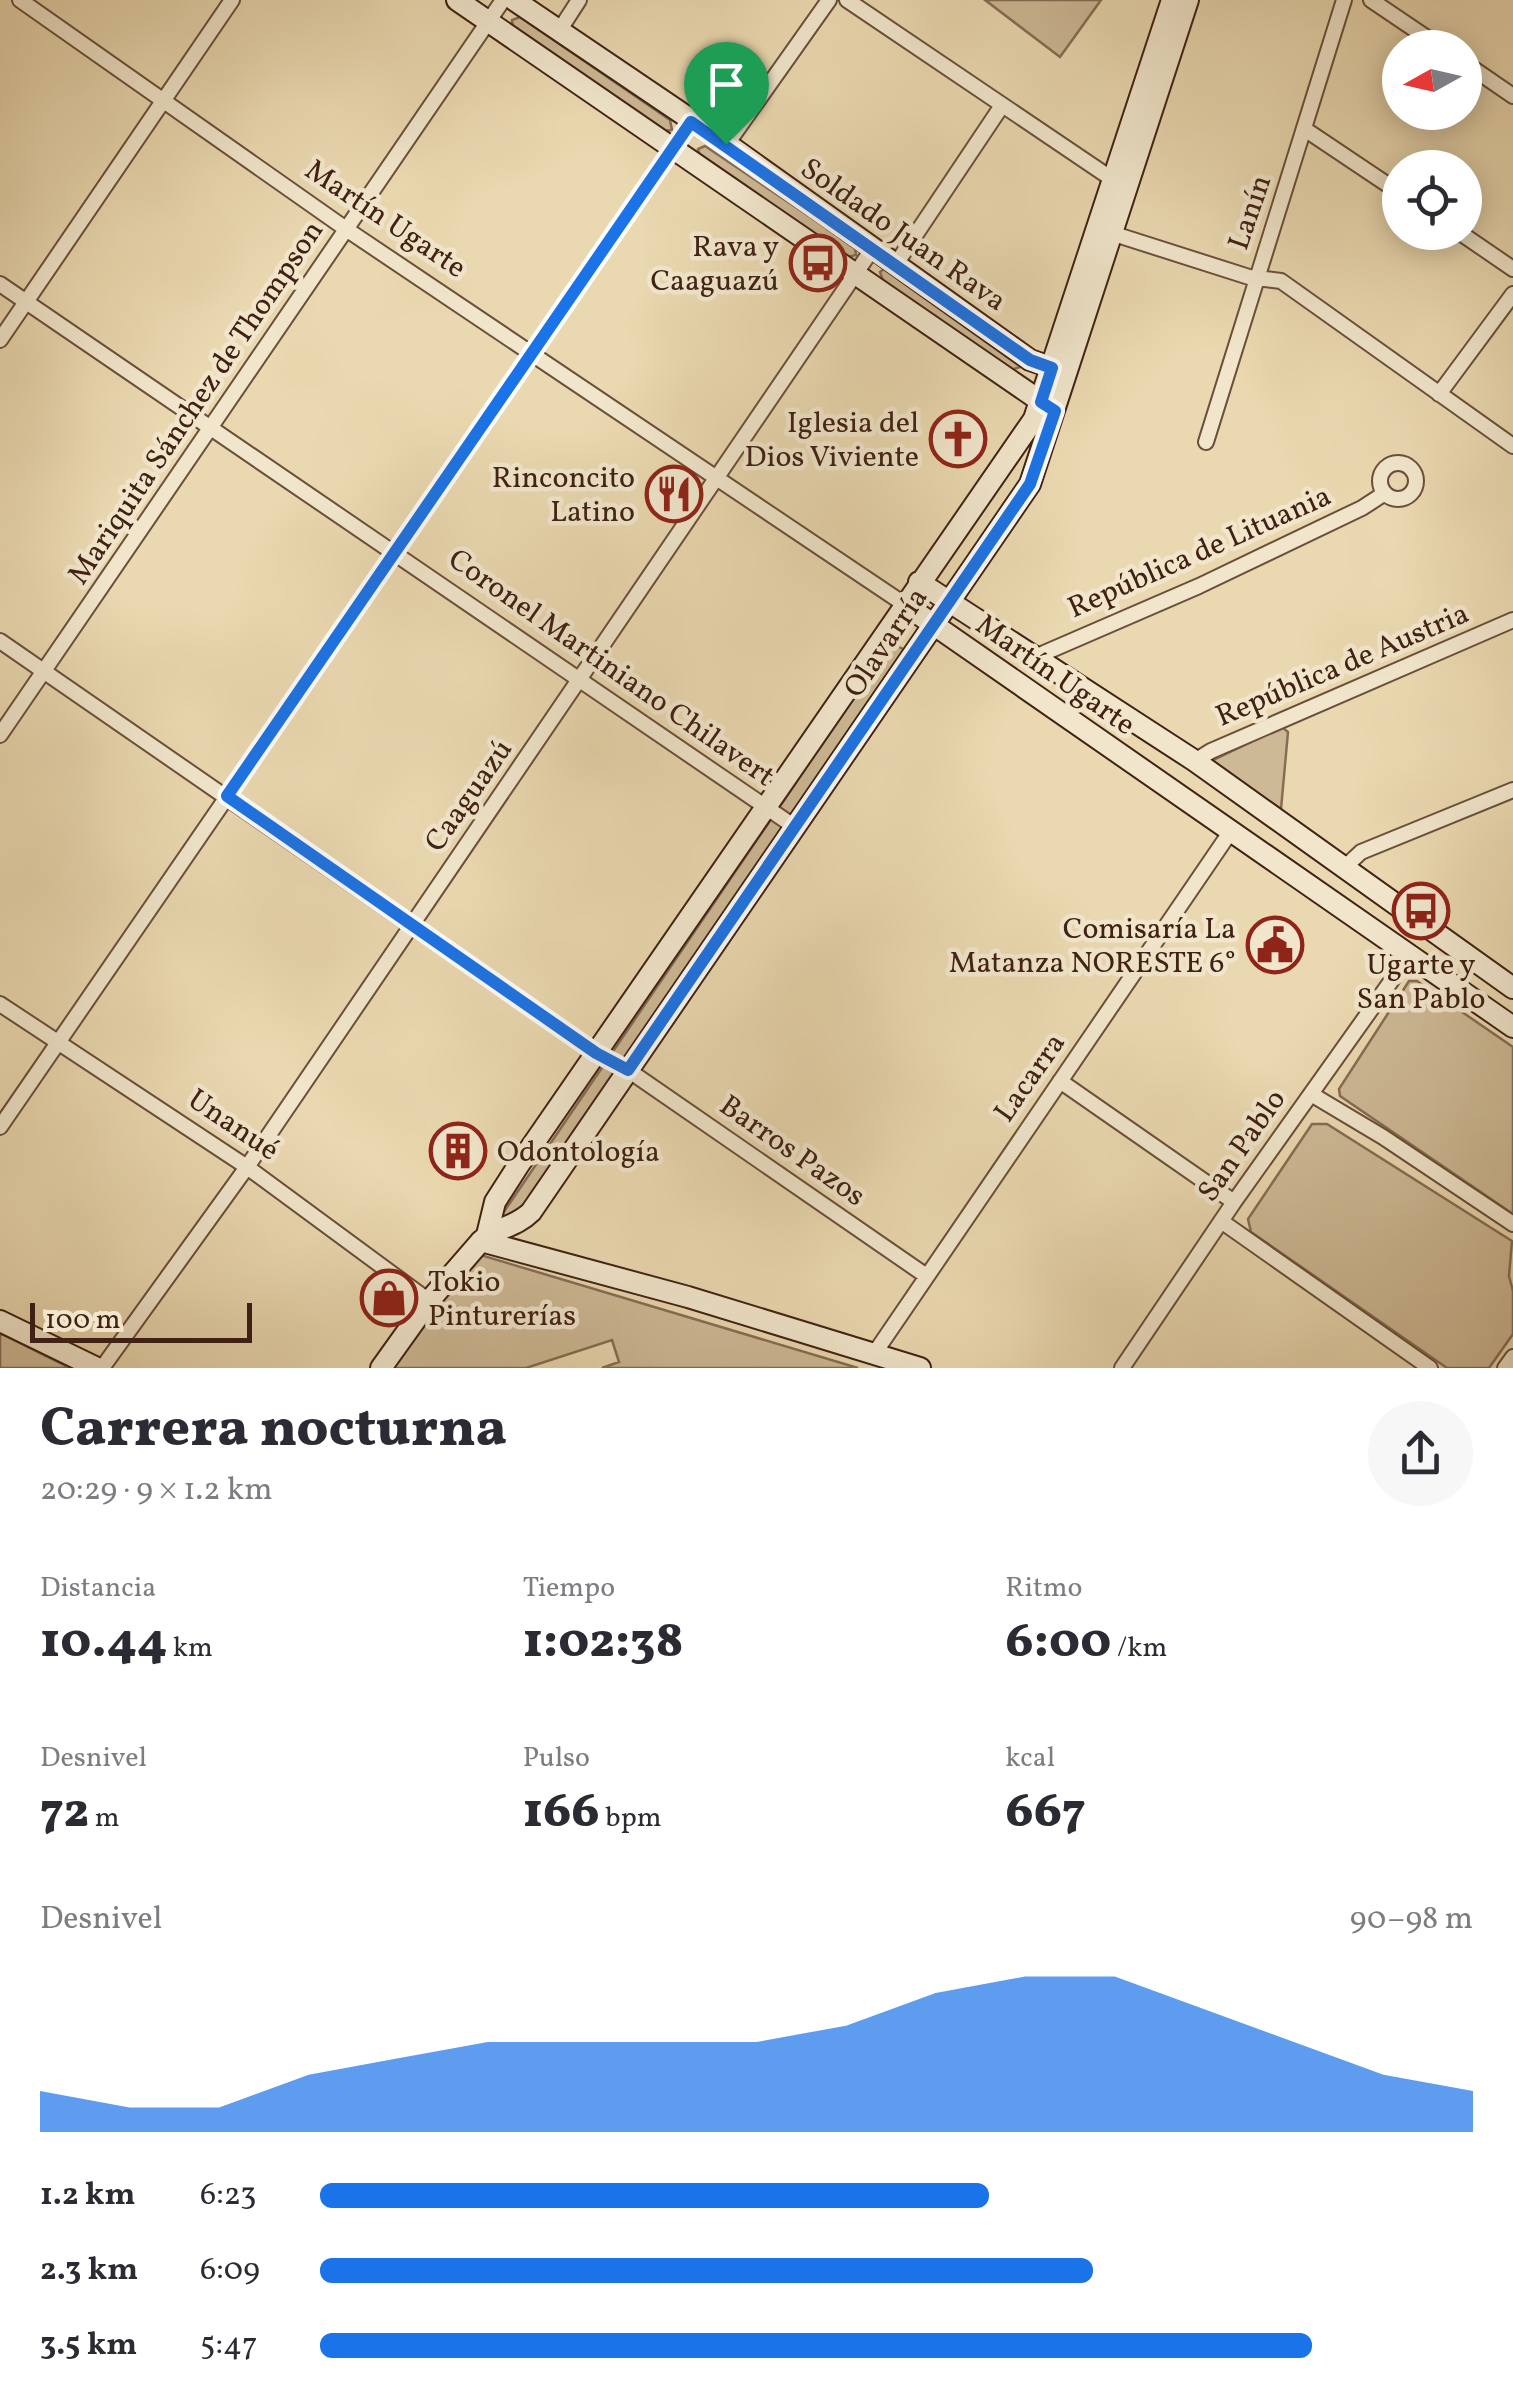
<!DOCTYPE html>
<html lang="es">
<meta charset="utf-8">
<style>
:root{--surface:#fff;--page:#f7f7f7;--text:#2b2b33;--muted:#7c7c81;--accent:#1a73e8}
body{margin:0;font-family:Vollkorn,serif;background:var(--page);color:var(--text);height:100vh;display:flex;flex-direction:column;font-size:38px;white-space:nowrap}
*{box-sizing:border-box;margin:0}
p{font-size:32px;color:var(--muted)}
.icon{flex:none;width:55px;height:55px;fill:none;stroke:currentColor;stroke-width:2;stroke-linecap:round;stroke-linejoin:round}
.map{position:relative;height:1368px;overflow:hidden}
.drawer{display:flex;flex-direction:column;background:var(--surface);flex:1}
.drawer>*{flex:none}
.needle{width:65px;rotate:262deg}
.fabs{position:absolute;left:1382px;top:30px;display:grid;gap:20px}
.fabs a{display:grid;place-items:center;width:100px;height:100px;border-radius:50%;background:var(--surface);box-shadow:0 5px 25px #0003;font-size:50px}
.scale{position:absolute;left:30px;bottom:25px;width:222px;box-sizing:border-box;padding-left:10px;border:5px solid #402113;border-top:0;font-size:28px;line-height:35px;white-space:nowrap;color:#402113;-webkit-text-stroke:8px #f1e6cc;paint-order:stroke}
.pin{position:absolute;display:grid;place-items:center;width:85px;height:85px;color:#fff;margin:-102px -42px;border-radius:50% 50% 50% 0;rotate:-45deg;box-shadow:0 0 10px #0007}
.pin .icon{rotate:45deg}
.round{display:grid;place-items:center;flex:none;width:105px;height:105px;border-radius:52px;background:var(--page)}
.head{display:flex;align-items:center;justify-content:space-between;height:170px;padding:0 40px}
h1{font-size:55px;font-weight:800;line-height:75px}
.metrics{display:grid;grid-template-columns:repeat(3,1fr);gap:15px;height:170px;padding:10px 40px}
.metrics div{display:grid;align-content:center}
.metrics b{font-size:50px;font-weight:800}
.metrics small{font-size:28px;font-weight:400}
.metrics p{font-size:28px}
.chart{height:280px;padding:20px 40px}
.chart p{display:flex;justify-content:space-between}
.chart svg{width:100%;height:180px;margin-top:10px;fill:var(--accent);opacity:.7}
ul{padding:0 40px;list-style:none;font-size:32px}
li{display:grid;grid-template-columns:160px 120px 1fr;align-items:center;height:75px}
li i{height:25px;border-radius:12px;background:var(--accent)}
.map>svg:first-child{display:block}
.green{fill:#cdb995;stroke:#866d54;stroke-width:2.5}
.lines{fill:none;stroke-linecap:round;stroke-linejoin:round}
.street-casing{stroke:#6a4f3a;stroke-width:18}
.secondary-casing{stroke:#402113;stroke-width:24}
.street{stroke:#f1e6cc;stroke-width:14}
.secondary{stroke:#f1e6cc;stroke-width:20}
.route-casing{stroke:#fff;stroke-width:20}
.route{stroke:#1a73e8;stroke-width:12}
.labels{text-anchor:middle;stroke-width:9;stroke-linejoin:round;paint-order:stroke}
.street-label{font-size:30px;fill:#402113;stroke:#f1e6cc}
.poi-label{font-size:30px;fill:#402113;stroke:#f1e6cc;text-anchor:end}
</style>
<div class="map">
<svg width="1513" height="1368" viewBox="0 0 1513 1368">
<rect width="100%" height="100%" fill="#ead8b0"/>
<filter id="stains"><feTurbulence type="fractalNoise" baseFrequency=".002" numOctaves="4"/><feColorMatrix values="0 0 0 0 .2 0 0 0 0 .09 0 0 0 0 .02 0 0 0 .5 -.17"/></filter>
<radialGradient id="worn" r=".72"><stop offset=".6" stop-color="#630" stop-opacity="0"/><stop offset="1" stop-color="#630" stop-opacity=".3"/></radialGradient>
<path class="green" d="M985,0H1101L1060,57Z
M520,17L670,120L672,130L664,131L513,28L512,20Z
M705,146L855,247L856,255L848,257L700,157L698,149Z
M884,269L1021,363L1020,367L1011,370L883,281L880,272Z
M891,643L905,650L515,1218L501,1216Z
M1282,727L1288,732L1281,809L1213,765V760Z
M1409,981H1417L1513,1047V1214L1340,1096L1339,1089Z
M1312,1124H1327L1512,1241L1509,1276L1513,1291V1334L1489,1368H1447L1251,1232L1248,1219Z
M477,1256H484L858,1368H602L619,1362L612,1340L526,1368H393L466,1266Z
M0,1333L70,1368H0Z"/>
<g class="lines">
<g class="street-casing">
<path id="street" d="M20,0L346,229L904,604
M847,0L1112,179
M1371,0L1442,48
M559,31L579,0
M1465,63L1513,96
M1306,130L1400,193
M727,144L829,0
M1459,232L1513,269
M1111,233L1249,277L1281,281L1513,446
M896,264L1001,107
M0,284L795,827
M0,340L232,0
M1439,394L1513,294
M1206,442L1344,0
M1380 481a18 18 0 1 1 36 0a18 18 0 1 1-36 0Z
M0,641L596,1053L628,1070L925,1275
M1035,657L1199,586L1362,508L1385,493
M0,735L503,0
M1195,761L1211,751L1513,620
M1345,867L1361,852L1513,790
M0,1004L247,1167L429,1301
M1060,1081L1234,1202
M1311,1094L1383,1137L1513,1224
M0,1127L691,122
M1221,1221L1430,1368
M874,1354L1231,831
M102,1368L247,1167L873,248
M1122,1368L1234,1202L1409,956
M1505,1368L1513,1357"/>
</g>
<g class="secondary-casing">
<path id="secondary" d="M457,0L1049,407
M514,0L727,144L1030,360L1062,371
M919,582L1195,761L1513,988
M904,604L1513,1027
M487,1235L495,1202L518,1166L1034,419L1172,0
M481,1241L688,1297L920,1368
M0,1321L97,1368
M381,1368L429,1301L481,1241C495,1228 516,1227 531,1212L1030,484L1188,0"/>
</g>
<use href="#street" class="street"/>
<use href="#secondary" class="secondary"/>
</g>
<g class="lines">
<g class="route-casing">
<path id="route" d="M691,122L1030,360L1052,368L1041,402L1055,411L1030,484L628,1070L596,1053L227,796Z"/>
</g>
<use href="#route" class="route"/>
</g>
<defs>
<g id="bus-ring" transform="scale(2.875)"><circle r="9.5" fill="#f1e6cc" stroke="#8f2418" stroke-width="1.5"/><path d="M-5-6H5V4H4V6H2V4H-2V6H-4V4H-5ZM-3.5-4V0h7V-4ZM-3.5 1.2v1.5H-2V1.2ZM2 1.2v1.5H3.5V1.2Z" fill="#8f2418"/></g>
<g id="church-ring" transform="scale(2.875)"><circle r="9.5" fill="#f1e6cc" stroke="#8f2418" stroke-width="1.5"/><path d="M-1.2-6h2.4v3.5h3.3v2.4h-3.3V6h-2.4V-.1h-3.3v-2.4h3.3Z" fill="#8f2418"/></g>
<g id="restaurant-ring" transform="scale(2.875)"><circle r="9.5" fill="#f1e6cc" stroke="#8f2418" stroke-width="1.5"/><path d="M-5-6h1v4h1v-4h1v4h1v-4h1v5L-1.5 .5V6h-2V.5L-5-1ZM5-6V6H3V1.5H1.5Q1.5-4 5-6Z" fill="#8f2418"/></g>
<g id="civic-ring" transform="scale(2.875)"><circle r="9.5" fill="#f1e6cc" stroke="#8f2418" stroke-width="1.5"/><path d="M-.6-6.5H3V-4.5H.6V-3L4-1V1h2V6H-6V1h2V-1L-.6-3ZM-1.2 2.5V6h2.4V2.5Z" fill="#8f2418"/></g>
<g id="building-ring" transform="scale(2.875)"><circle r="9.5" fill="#f1e6cc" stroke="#8f2418" stroke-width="1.5"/><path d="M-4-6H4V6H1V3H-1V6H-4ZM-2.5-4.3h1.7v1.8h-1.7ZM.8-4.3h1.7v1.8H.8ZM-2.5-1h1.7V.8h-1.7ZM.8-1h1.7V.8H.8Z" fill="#8f2418"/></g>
<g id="shop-ring" transform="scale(2.875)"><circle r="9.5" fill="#f1e6cc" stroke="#8f2418" stroke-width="1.5"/><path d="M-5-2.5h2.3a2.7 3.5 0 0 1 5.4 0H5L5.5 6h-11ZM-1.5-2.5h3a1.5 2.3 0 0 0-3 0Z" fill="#8f2418"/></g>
</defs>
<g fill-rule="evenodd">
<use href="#bus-ring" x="818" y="263"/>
<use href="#church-ring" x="958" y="439"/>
<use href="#restaurant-ring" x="674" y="494"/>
<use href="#bus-ring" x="1421" y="911"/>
<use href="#civic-ring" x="1275" y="945"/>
<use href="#building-ring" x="458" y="1151"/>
<use href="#shop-ring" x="389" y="1298"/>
</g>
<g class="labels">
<g class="street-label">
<text transform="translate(1249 212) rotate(-71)" y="10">Lanín</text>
<text transform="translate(386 218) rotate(34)" y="10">Martín Ugarte</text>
<text transform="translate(904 234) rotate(35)" y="10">Soldado Juan Rava</text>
<text transform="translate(195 402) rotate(-56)" y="10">Mariquita Sánchez de Thompson</text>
<text transform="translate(1199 551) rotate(-24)" y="10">República de Lituania</text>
<text transform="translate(885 642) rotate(-56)" y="10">Olavarría</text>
<text transform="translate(1342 664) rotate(-23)" y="10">República de Austria</text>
<text transform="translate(612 667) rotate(35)" y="10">Coronel Martiniano Chilavert</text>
<text transform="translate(1056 674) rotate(35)" y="10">Martín Ugarte</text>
<text transform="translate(468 795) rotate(-55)" y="10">Caaguazú</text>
<text transform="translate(1029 1077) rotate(-55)" y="10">Lacarra</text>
<text transform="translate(234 1124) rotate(34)" y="10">Unanué</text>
<text transform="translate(1241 1145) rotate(-55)" y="10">San Pablo</text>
<text transform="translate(793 1150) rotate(35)" y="10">Barros Pazos</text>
</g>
<g class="poi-label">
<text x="779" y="256">Rava y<tspan x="779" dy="34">Caaguazú</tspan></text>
<text x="919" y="432">Iglesia del<tspan x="919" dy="34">Dios Viviente</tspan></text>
<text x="635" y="487">Rinconcito<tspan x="635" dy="34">Latino</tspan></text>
<text x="1236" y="938">Comisaría La<tspan x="1236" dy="34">Matanza NORESTE 6°</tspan></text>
<text x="1421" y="974" text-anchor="middle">Ugarte y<tspan x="1421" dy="34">San Pablo</tspan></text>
<text x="497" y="1161" text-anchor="start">Odontología</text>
<text x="428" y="1291" text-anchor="start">Tokio<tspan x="428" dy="34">Pinturerías</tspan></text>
</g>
</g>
<rect width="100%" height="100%" filter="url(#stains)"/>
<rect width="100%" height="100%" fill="url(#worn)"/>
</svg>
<div class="fabs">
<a><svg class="needle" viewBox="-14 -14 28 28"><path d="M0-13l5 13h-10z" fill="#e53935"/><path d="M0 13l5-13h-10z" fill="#7c7c81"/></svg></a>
<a><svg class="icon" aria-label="locate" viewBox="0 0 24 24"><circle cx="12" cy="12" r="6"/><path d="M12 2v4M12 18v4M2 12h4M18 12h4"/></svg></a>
</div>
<div class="scale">100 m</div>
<div class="pin" style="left:726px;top:144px;background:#1e9e55"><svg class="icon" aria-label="arrive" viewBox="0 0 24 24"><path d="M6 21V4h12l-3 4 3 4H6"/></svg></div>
</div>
<section class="drawer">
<div class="head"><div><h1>Carrera nocturna</h1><p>20:29 · 9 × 1.2 km</p></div><a class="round"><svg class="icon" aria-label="share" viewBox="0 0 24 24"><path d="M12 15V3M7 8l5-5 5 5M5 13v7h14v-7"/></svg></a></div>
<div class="metrics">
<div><p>Distancia</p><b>10.44<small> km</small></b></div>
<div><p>Tiempo</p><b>1:02:38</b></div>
<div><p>Ritmo</p><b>6:00<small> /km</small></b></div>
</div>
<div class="metrics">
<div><p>Desnivel</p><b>72<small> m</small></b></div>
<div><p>Pulso</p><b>166<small> bpm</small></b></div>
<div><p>kcal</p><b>667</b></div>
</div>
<div class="chart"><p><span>Desnivel</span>90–98 m</p>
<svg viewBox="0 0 160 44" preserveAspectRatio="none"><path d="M0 44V34L10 38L20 38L30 30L40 26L50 22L60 22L70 22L80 22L90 18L100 10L110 6L120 6L130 14L140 22L150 30L160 34V44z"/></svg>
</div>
<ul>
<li><b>1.2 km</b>6:23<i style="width:58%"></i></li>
<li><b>2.3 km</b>6:09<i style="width:67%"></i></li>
<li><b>3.5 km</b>5:47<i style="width:86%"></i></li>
</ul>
</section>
